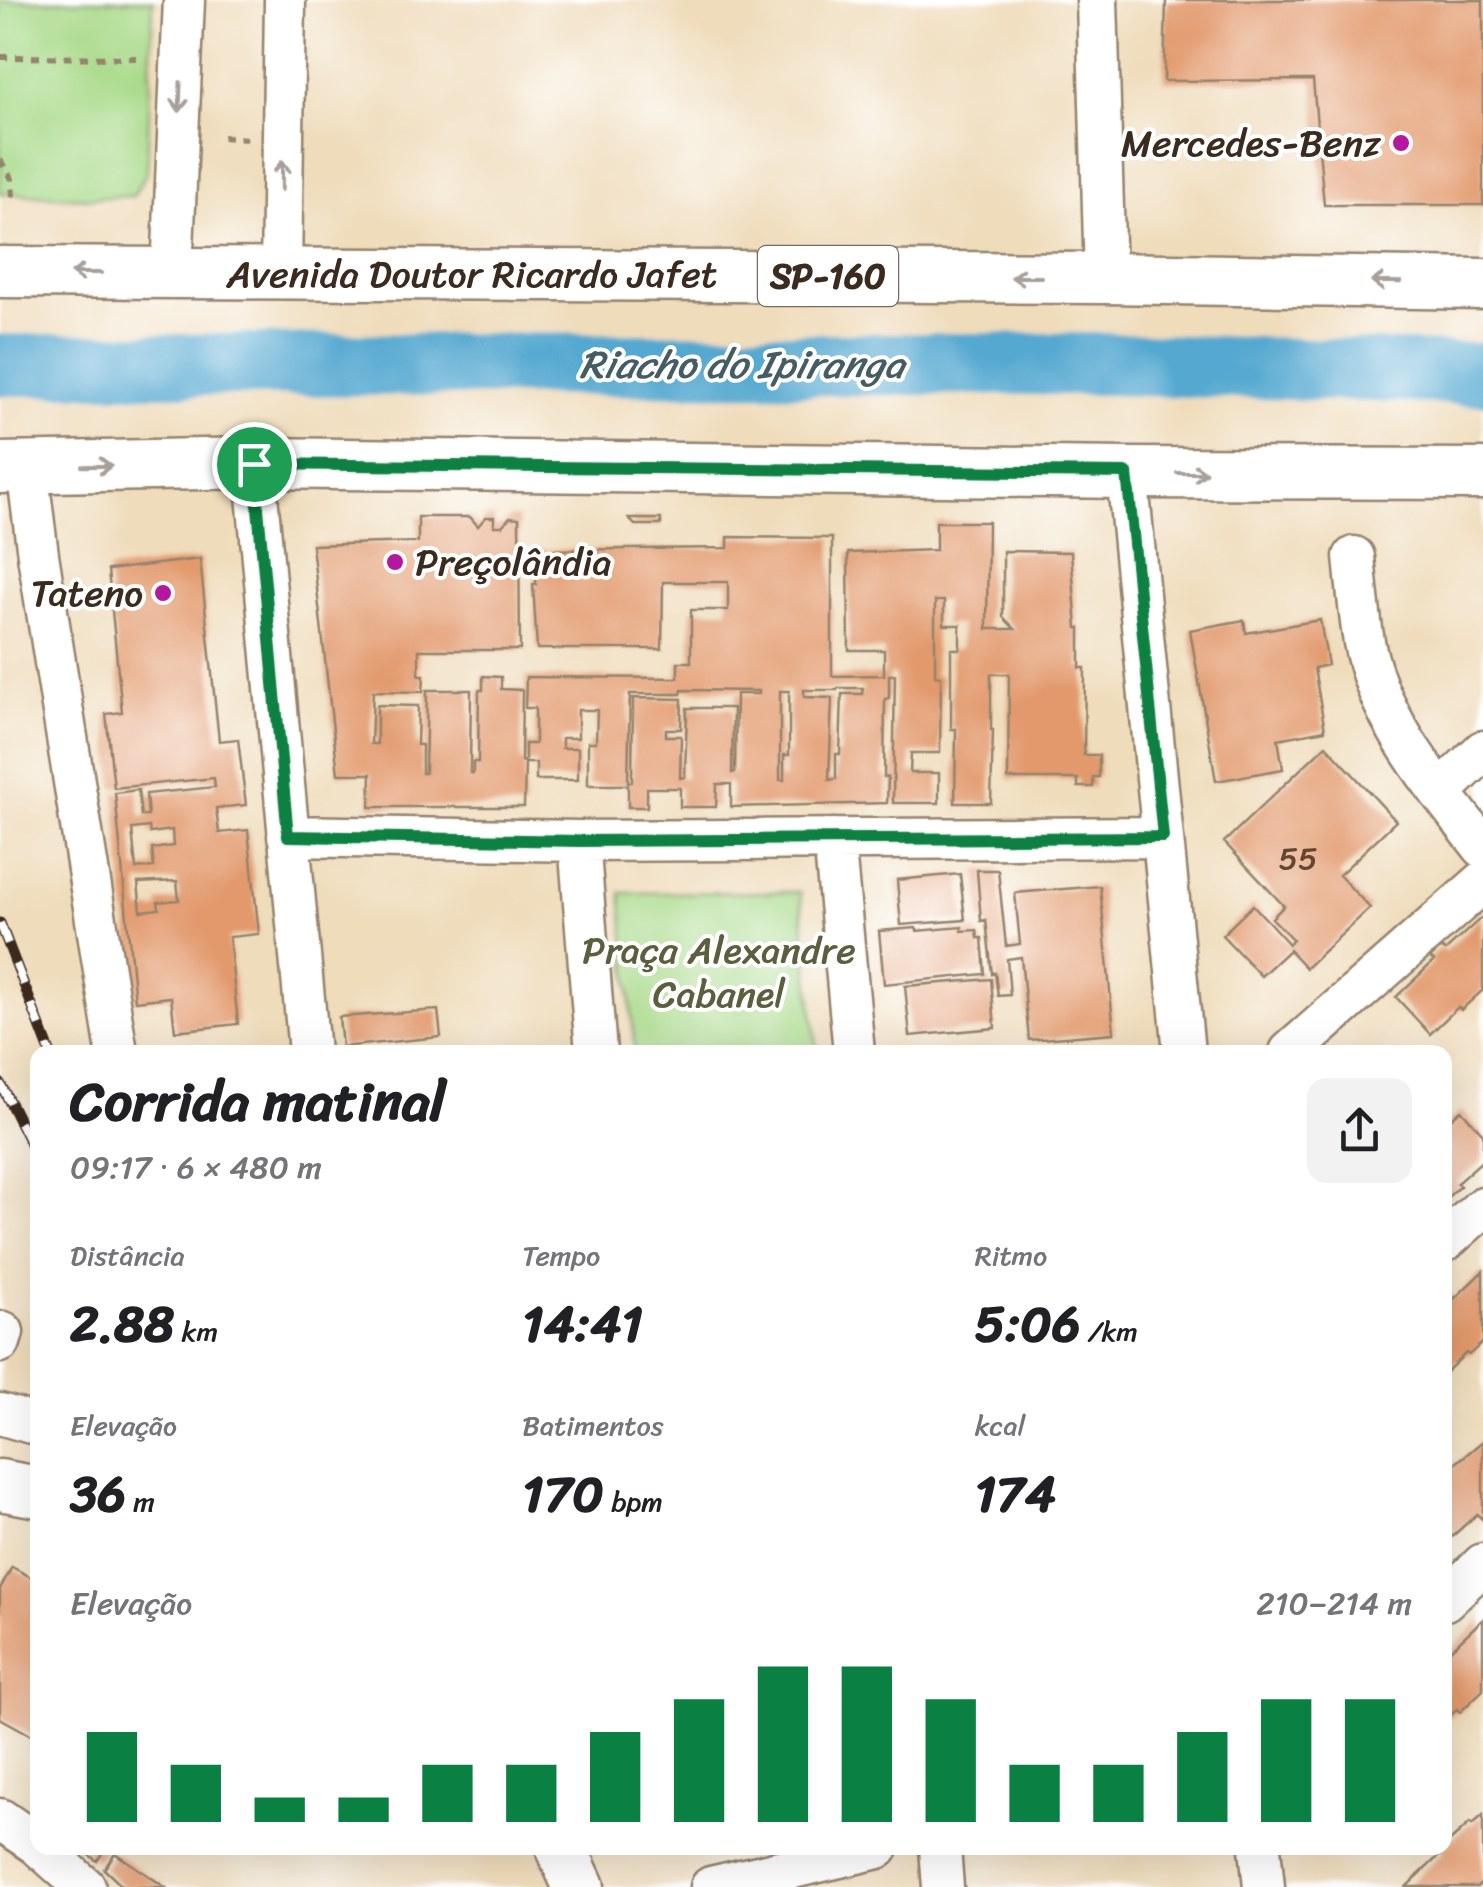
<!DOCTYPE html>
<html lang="pt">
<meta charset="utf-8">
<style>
:root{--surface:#fff;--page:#f2f2f2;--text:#202124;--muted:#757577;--accent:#0b8043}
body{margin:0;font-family:Sriracha,sans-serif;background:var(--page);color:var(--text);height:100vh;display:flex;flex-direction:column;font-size:38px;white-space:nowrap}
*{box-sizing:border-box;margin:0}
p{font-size:32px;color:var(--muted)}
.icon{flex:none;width:55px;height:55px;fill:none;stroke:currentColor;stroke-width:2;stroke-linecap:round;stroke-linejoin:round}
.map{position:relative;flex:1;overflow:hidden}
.panel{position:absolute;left:30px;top:1045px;width:1422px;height:810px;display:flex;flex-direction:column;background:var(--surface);border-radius:20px;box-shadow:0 10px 40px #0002}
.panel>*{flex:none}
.pin{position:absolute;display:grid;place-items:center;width:85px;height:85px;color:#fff;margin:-42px;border:5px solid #fff;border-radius:50%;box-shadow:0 2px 10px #0007}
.round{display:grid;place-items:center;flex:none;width:105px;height:105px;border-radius:20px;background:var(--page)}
.headline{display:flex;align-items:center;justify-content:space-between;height:170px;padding:0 40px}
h1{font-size:55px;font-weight:700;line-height:75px}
.figures{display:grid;grid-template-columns:repeat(3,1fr);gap:15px;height:170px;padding:10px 40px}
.figures div{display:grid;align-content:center}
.figures b{font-size:50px;font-weight:700}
.figures small{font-size:28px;font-weight:400}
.figures p{font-size:28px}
.chart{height:280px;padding:20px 40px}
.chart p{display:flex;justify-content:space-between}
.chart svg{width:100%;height:180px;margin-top:10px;stroke:var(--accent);stroke-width:6}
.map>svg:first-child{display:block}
.green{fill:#a7d988;stroke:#718253;stroke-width:2.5}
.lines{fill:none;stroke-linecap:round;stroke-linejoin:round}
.river{stroke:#55a8d0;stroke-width:62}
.building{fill:#e2996c;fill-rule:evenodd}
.minor-casing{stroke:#95836c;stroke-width:45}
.major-casing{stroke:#95836c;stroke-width:55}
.path{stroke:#95836c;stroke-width:6;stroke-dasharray:8 8;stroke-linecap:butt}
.minor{stroke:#fff;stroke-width:40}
.major{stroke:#fff;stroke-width:50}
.rail-casing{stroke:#3b2a1e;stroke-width:11}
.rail{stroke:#fff;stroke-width:8;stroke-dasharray:22;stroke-linecap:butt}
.oneway{stroke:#a79f9a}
.route-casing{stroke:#fff;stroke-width:20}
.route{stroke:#0b8043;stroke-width:12}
.poi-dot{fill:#b5179e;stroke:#fff;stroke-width:4}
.labels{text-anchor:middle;stroke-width:8;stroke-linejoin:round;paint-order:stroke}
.number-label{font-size:32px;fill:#654632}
.shield{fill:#fff;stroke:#766a62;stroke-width:2.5}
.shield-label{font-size:35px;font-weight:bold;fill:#3b2a1e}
.poi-label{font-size:38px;fill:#3b2a1e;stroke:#fff;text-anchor:end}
.street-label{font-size:38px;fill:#3b2a1e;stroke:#fff}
.park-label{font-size:38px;fill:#5b5f3e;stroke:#fff}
.water-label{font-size:40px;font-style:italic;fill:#455c65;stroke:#fff}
</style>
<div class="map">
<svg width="1483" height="1887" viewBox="0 0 1483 1887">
<rect width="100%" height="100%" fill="#fff"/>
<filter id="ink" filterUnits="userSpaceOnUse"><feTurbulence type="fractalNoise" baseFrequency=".01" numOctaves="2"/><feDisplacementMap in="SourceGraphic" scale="20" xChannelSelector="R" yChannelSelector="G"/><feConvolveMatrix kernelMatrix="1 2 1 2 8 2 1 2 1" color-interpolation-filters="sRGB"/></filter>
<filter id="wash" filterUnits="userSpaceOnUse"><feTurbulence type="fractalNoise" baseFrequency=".0048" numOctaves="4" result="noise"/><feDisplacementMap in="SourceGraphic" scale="40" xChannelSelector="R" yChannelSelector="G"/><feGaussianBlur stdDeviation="2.25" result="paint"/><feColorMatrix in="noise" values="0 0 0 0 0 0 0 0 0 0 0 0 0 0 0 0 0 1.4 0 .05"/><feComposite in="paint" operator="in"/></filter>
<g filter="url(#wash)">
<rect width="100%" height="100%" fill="#efdcbb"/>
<path class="green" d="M0,0H153L147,172L133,196L89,198L0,193Z
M800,892L817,1052H635L621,893Z"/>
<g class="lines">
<path class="river" d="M0,365L1108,364L1483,374"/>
</g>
<g id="blocks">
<path class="building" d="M1166,0H1483V205H1324L1313,80L1164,81Z
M418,517H470L478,526L486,517H494V526H502L510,517L519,518L520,650H419V675H424L423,692L373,691L371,744H377V705L418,706L417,745H422V773H425L427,690H471L470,773H473V762H478L479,690H483V676L501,677V689L522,690L521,761L525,762L524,807H370L371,774H338L312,545L418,542Z
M629,519H661V525H635Z
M936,522H988L987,629H1015L1003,617V551L1071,552L1077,628H1080V668H1085L1084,755H1099V777H1093V787H1078V779H1008L1009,674H991V730H993L991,803H955L956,729H951V649H960V625H944V601H935V675L941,676L940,753H911L910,773H939V803H893L895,675H889V698L885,699L884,777H888L887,803L731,807V784H717L716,807H680V788H647V807H628V785H588V742H596L597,710H578V738H562V748H578V780H536V763H525V744H535V708H525L526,677L678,678V662H691V610H728V582H663L662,649H537L533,584H536V550L728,548V537L832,538V676L884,675V650H849L848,553L936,550ZM838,688H863L862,694H842L840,754H836V779L829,780L832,698L804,697V690H837ZM682,690L759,691V694H736L735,772L732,773L733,708H687L685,777L680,778L681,736H666V729H681L682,699L633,698L632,782H628L630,694H681ZM780,691H789V755H784V780H780Z
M200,559L219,741L238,739L246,805L216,808L219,833L248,830L259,934L229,937L238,1024L175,1031L171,997L135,1001L115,793L138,790L141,816H148L146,794L215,787L214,778L114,788L106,714L122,712L108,570ZM149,827L150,833L172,830L173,846L152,849L154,867L136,869L132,829ZM177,881L179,900L158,902L159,909L141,911L138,883Z
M1244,620L1246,633L1320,620L1328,665L1314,668L1325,730L1278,739L1283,769L1216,781L1190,630Z
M1326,745L1396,821L1339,875L1370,908L1306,968L1289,950L1261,976L1222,935L1253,905L1289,944L1293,940L1272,918L1284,906L1224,842Z
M977,870H998L1006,946L1020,944L1015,893L1100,886L1114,1033L1029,1040L1021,957L1007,959L1010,995L998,996L995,973L992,974L986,920L981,921Z
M960,874L965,920L901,925L897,880Z
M1483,916V990L1461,1010L1458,1007L1430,1034L1396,997L1434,961L1430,958L1441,948L1445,951Z
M962,927V931L977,930L978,938H982L985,974L884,984L879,931L916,928L917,931Z
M991,979L995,1028L910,1036L905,986Z
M438,1010L441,1037L342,1047L339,1017Z
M1079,1045L1080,1052H1045V1048Z
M1461,1110L1483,1134V1160L1457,1183L1460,1186L1449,1196L1445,1193V1124Z
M1483,1271V1342L1469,1355L1466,1353L1445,1373V1297L1449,1293L1454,1299Z
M1483,1441V1520L1477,1514L1445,1543V1472Z
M12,1567L38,1581V1739L0,1718V1589Z
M1483,1619V1690L1460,1712L1457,1709L1445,1721V1655Z
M1483,1815V1882L1477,1887H1406L1442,1853L1440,1850L1470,1823L1472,1825Z
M80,1848H106L97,1861Z
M115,1853L165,1887H123L104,1869Z"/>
</g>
</g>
<g filter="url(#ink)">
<use href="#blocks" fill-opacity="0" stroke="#95836c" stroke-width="2.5"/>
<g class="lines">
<g class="minor-casing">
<path id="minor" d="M1097,0L1105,278
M172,273L184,0
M281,273L285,0
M254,463L309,1052
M27,468L38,555L117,1052
M1127,473L1184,1052
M1354,557C1357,585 1359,614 1364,642C1379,722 1434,784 1483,847
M1440,792L1483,751
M288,836L579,841L1163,837
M834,839L854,1052
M579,841L596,1052
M1290,1052L1483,882
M1445,1241L1483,1207
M0,1342L3,1332
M0,1414L38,1425
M1445,1600L1483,1564
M0,1819L38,1845
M41,1848L85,1887
M940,1848L943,1887
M1260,1848L1264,1887
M711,1887L878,1848"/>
</g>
<g class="major-casing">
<path id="major" d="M0,272L1105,278L1483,284
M0,468L254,463L1127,473L1483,474
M0,1485L38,1492
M561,1848L579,1887"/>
</g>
<path class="path" d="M0,57L143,58
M223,137L247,139
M0,160L12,179L13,199"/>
<use href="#minor" class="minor"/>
<use href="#major" class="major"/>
<g class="rail-casing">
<path id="rail" d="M0,923L50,1052
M0,1083L38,1158"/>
</g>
<use href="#rail" class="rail"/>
</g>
<defs><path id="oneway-shaft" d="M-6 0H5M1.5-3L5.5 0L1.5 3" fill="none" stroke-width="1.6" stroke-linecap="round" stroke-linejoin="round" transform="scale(2.5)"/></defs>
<g class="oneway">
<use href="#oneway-shaft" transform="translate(180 97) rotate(92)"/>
<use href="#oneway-shaft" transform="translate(282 175) rotate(-89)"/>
<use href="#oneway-shaft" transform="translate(86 273) rotate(-180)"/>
<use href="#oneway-shaft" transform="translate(1026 277) rotate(-180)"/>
<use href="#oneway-shaft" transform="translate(1386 282) rotate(-179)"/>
<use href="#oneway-shaft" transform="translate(97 466) rotate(-1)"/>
<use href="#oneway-shaft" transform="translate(1192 473)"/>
</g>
</g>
<g class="lines" filter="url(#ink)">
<g class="route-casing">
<path id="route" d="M254,464L1127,473L1163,837L579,841L288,836Z"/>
</g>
<use href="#route" class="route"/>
</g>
<g class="poi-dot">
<circle cx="1401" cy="143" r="10"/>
<circle cx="395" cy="562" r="10"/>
<circle cx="163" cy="593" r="10"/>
</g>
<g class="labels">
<g class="number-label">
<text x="1298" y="869">55</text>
</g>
<rect class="shield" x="758" y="246" width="140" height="60" rx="8"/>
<g class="shield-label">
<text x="828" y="288">SP-160</text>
</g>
<g class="poi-label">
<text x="1381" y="156">Mercedes-Benz</text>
<text x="415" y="575" text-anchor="start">Preçolândia</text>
<text x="143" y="606">Tateno</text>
</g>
<g class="street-label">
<text x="472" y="287">Avenida Doutor Ricardo Jafet</text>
</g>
<g class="park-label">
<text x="719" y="963">Praça Alexandre<tspan x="719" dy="44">Cabanel</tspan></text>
</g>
<g class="water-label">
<text x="742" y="378">Riacho do Ipiranga</text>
</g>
</g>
</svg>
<div class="pin" style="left:254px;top:464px;background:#1e9e55"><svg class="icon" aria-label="arrive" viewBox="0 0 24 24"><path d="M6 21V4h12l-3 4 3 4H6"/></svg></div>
<section class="panel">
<div class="headline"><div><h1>Corrida matinal</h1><p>09:17 · 6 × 480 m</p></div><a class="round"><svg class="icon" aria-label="share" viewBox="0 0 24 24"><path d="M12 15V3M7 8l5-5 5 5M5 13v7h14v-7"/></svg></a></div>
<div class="figures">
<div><p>Distância</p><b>2.88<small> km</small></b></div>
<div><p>Tempo</p><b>14:41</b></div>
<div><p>Ritmo</p><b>5:06<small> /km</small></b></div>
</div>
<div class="figures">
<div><p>Elevação</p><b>36<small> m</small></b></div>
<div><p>Batimentos</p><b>170<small> bpm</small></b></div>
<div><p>kcal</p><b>174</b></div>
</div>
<div class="chart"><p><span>Elevação</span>210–214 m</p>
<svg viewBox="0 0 160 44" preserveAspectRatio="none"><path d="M5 44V22M15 44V30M25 44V38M35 44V38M45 44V30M55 44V30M65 44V22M75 44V14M85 44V6M95 44V6M105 44V14M115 44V30M125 44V30M135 44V22M145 44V14M155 44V14"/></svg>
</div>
</section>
</div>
